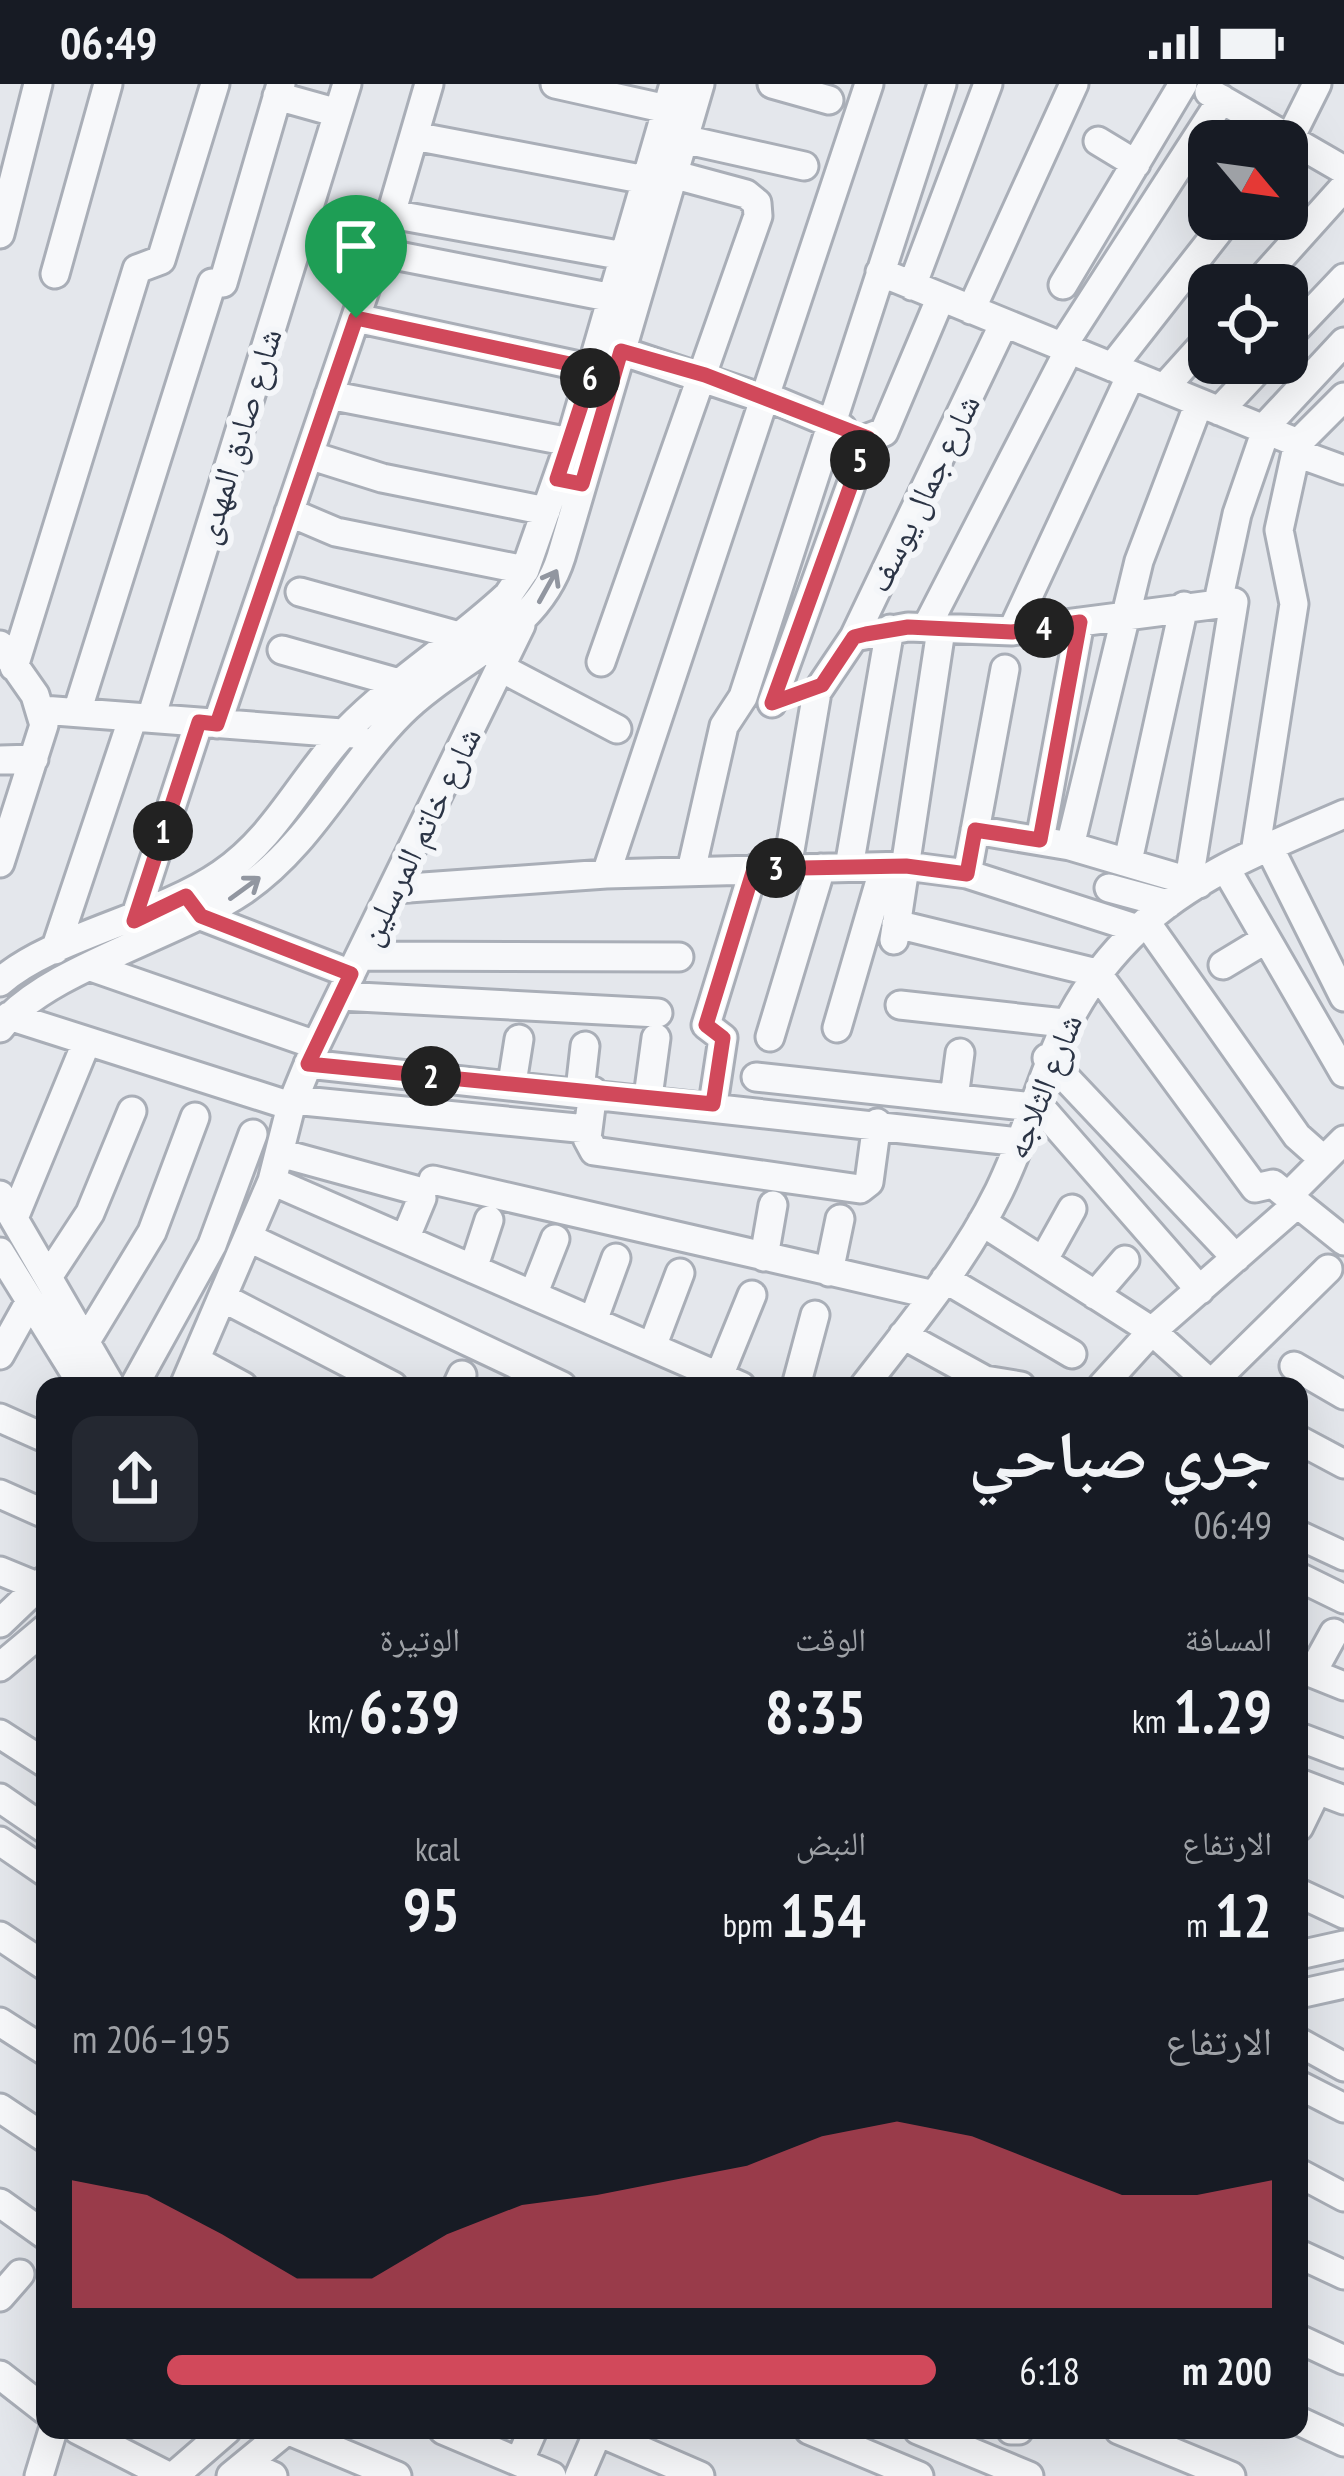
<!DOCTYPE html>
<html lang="ar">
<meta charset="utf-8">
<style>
:root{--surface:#171b24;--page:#242831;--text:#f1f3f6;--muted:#9ea1a6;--accent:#d1495b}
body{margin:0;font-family:"PT Sans Narrow","Noto Naskh Arabic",sans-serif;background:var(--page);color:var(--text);direction:rtl;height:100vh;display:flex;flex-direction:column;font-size:45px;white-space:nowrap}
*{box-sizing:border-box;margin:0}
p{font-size:39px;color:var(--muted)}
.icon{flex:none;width:66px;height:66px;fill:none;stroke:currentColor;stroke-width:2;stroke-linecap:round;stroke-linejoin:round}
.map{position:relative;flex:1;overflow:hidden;direction:ltr}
.sheet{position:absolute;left:36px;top:1293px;width:1272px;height:1062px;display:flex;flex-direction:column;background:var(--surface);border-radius:24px;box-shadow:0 12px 48px #0002;direction:rtl}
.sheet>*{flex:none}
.needle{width:78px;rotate:119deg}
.controls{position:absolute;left:1188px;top:36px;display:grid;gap:24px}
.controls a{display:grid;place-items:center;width:120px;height:120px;border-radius:24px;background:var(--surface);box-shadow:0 12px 48px #0002;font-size:60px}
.pin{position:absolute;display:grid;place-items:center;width:102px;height:102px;color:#fff;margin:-123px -51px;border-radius:50% 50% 50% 0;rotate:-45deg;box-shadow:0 0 12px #0007}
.pin .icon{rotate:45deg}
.km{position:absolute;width:60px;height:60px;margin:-30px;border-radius:50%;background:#222;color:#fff;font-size:33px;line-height:60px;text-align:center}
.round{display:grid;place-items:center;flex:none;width:126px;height:126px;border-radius:24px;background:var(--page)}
.headline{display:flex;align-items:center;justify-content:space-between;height:204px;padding:0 36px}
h1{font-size:66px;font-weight:700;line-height:90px}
.figures{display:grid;grid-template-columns:repeat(3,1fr);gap:18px;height:204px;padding:12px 36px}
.figures div{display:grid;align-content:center}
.figures b{font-size:60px;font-weight:700}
.figures small{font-size:33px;font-weight:400}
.figures p{font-size:33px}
.chart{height:336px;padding:24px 36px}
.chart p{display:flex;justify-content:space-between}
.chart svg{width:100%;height:216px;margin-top:12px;fill:var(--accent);opacity:.7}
ul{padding:0 36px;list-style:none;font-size:39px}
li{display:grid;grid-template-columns:192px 144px 1fr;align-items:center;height:90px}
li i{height:30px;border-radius:15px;background:var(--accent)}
.status{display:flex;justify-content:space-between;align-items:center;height:84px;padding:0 60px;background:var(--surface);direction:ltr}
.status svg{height:33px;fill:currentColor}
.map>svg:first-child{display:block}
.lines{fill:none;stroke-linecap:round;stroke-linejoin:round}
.minor-casing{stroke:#a9aeb7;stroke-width:33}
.minor{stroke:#f7f8fa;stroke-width:27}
.oneway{stroke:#9196a0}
.route-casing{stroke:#fff;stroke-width:24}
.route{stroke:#d1495b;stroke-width:15}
.labels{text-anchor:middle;stroke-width:12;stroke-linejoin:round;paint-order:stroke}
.street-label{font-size:33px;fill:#2b3445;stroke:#f4f6f9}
</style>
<div class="status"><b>06:49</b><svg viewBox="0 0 49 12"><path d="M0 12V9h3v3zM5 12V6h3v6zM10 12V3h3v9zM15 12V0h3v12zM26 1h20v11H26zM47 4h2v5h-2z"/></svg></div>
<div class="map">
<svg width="1344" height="2392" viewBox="0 0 1344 2392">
<rect width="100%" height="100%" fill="#e4e7ec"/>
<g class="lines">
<g class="minor-casing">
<path id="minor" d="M555,0L667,25
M772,0L829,16
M1209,8L1344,86
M277,12L338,29
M414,52L646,96
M683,55L804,82
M1098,57L1136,80
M1287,60L1317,0
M391,130L624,172
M0,150L38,0
M378,168L613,214
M880,188L1298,359
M55,190L108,0
M223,199L281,0
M1063,201L1183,0
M1256,201L1344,103
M912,202L988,0
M971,226L1074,0
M356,234L593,285
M1287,254L1344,194
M1062,263L1222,15
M621,267L765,315
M1112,283L1228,135
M1164,304L1209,254
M329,311L570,358
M765,312L842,344
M1219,327L1264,279
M1263,345L1344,258
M868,354L884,348L941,213
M1298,359L1344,313
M1297,369L1344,386
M309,371L382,394L546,427
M289,428L336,448L525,486
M300,508L459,552
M1218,518L1237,430L1266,346
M926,544L1069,266
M1012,547L1131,291
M854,553L908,543L1012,547L1234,518L1189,796
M0,561L35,611L44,641L0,779
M282,566L399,599
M601,578L758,132L757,119L746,110L672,90
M14,583L137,185L161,176L215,0
M501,584L617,645
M772,619L868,354
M42,626L355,650
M77,628L212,199
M151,634L347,0
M217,640L391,130L429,0
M0,676L34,675
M975,746L1070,762L1199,800
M1040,756L1080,538
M1070,762L1139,477L1199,319
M1269,763L1344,913
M1255,769L1294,520L1279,446L1298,359
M1128,777L1184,522
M849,783L890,545
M787,784L817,608L854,553L1004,239
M1226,785L1344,989
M691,787L724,642L743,613L942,0
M606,790L869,0
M967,790L1005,585
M1109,804L1168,820
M395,805L606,790L906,782L967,790L1138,845
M195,825L201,832L351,890
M134,837L199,638
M1146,838L1297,1052L1324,1076
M896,840L1097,889L1255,1104L1273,1100L1344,1157
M894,856L941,546
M55,866L133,633
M361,872L679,873
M1223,881L1266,855
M91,883L316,961
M0,898C50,853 157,834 221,790C276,753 302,693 347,646C396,596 457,559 508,511L525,486L570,358L674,0
M340,912L658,929
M900,921L1064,939
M9,932L291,1022
M0,944C44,886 176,852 244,806C311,760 345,685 401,629C455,575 537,550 561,473L700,0
M837,944L884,783
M770,953L821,784
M1047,974L1236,1174
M308,980L1020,1058
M756,993L1033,1023
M512,999L519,955
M580,1006L585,962
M593,1007L587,1054L594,1067L860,1105L869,1098L877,1039
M648,1013L656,954
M954,1014L960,969
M293,1016L587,1045
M1035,1017L1200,1206
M713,1020L723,954L706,941L754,785
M280,1069L419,1107L422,1114L405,1155
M433,1096L934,1211
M272,1097L741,1302
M0,1111L111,1302
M1288,1112L1344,1056
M14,1134L87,957
M982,1138L1152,1247L1211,1300
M249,1154L562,1302
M0,1168L83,1302
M764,1173L773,1121
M1043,1177L1072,1125
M473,1185L489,1136
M829,1188L840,1135
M48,1193L90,1129L132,1027
M945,1195L1072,1270
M533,1211L555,1155
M1095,1211L1125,1176
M225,1215L393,1302
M593,1237L616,1174
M903,1251L985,1296L1021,1302
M86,1257L152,1148L195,1033
M652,1263L680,1189
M0,1271L30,1217
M197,1277L243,1302
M1294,1282L1344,1311
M719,1292L752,1211
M134,1302L212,1161L253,1050
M184,1302L272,1097L291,1022L316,961L521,541
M457,1302L462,1291
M796,1302L815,1231
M864,1302C912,1240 964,1178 999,1107C1048,1005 1049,930 1138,845C1195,790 1273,761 1344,730
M1102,1302L1152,1247L1297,1120
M1209,1302L1328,1185
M0,1334L45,1354
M1299,1356L1344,1380
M0,1410L45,1430
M1299,1451L1344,1472
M0,1487L39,1503
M1299,1493L1344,1515
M0,1539L45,1496
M0,1583L45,1545
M1299,1584L1344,1602
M1312,1589L1334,1549
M0,1650L45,1679
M1299,1653L1344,1670
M1299,1699L1344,1716
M0,1714L45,1745
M1299,1743L1317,1706
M0,1757L45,1788
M1299,1809L1344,1830
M0,1852L45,1882
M1299,1871L1344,1861
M1299,1910L1344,1900
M0,1938L45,1967
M1299,1958L1344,1983
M1299,2001L1344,2024
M0,2024L45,2054
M1299,2089L1344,2113
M0,2119L45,2151
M1299,2170L1344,2191
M0,2213L20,2190
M1299,2255L1344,2276
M0,2291L45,2326
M1299,2337L1344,2358
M78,2346L168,2392
M287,2346L397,2392
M443,2346L552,2392
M594,2346L700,2392
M809,2346L919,2392
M918,2346L1029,2392
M1011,2346H1019
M1119,2346L1231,2392
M519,2378L533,2346
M246,2380L273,2392
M39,2392L53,2346
M174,2392L227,2346
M231,2392L287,2346
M579,2392L598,2348"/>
</g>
<use href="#minor" class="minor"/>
</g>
<defs><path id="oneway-shaft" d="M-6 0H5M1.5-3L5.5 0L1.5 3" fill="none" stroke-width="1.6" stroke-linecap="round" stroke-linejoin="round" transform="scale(3)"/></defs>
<g class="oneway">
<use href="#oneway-shaft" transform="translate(548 502) rotate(-61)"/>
<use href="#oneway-shaft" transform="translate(245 804) rotate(-36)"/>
</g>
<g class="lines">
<g class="route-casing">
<path id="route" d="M356,234L593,285L557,395L582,400L621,267L705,291L868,354L772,619L822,601L854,553L866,550L908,543L1012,548L1080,538L1040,756L975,746L967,790L906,782L754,785L706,941L723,954L713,1020L308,980L351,890L201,832L186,812L134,837L199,638L217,640Z"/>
</g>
<use href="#route" class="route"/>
</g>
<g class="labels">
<g class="street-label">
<text transform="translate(238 352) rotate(-73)" y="12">شارع صادق المهدى</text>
<text transform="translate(923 409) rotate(-64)" y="12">شارع جمال يوسف</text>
<text transform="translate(419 752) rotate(-64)" y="12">شارع خاتم المرسلين</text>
<text transform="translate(1043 1002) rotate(-68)" y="12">شارع الثلاجه</text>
</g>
</g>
</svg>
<div class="controls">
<a><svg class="needle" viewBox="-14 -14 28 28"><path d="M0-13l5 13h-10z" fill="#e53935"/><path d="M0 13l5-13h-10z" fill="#9ea1a6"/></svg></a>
<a><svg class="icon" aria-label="locate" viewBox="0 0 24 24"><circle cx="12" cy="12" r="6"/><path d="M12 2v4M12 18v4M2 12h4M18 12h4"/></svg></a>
</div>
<div class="pin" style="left:356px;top:234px;background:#1e9e55"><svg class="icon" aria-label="arrive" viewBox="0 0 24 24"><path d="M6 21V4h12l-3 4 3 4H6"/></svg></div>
<b class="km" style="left:163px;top:747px">1</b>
<b class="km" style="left:431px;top:992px">2</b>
<b class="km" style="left:776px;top:784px">3</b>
<b class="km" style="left:1044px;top:544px">4</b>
<b class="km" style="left:860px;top:376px">5</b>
<b class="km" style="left:590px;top:294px">6</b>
<section class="sheet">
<div class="headline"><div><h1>جري صباحي</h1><p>06:49</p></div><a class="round"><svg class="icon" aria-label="share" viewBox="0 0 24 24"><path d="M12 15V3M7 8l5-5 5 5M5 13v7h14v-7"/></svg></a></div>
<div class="figures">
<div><p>المسافة</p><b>1.29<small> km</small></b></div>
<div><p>الوقت</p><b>8:35</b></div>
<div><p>الوتيرة</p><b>6:39<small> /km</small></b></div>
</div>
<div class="figures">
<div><p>الارتفاع</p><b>12<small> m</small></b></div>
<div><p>النبض</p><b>154<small> bpm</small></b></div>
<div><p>kcal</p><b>95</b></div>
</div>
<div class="chart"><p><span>الارتفاع</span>195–206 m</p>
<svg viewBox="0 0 160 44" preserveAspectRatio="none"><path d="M0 44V18L10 21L20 29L30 38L40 38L50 29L60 23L70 21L80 18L90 15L100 9L110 6L120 9L130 15L140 21L150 21L160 18V44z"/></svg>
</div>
<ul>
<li><b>200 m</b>6:18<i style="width:89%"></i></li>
</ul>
</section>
</div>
